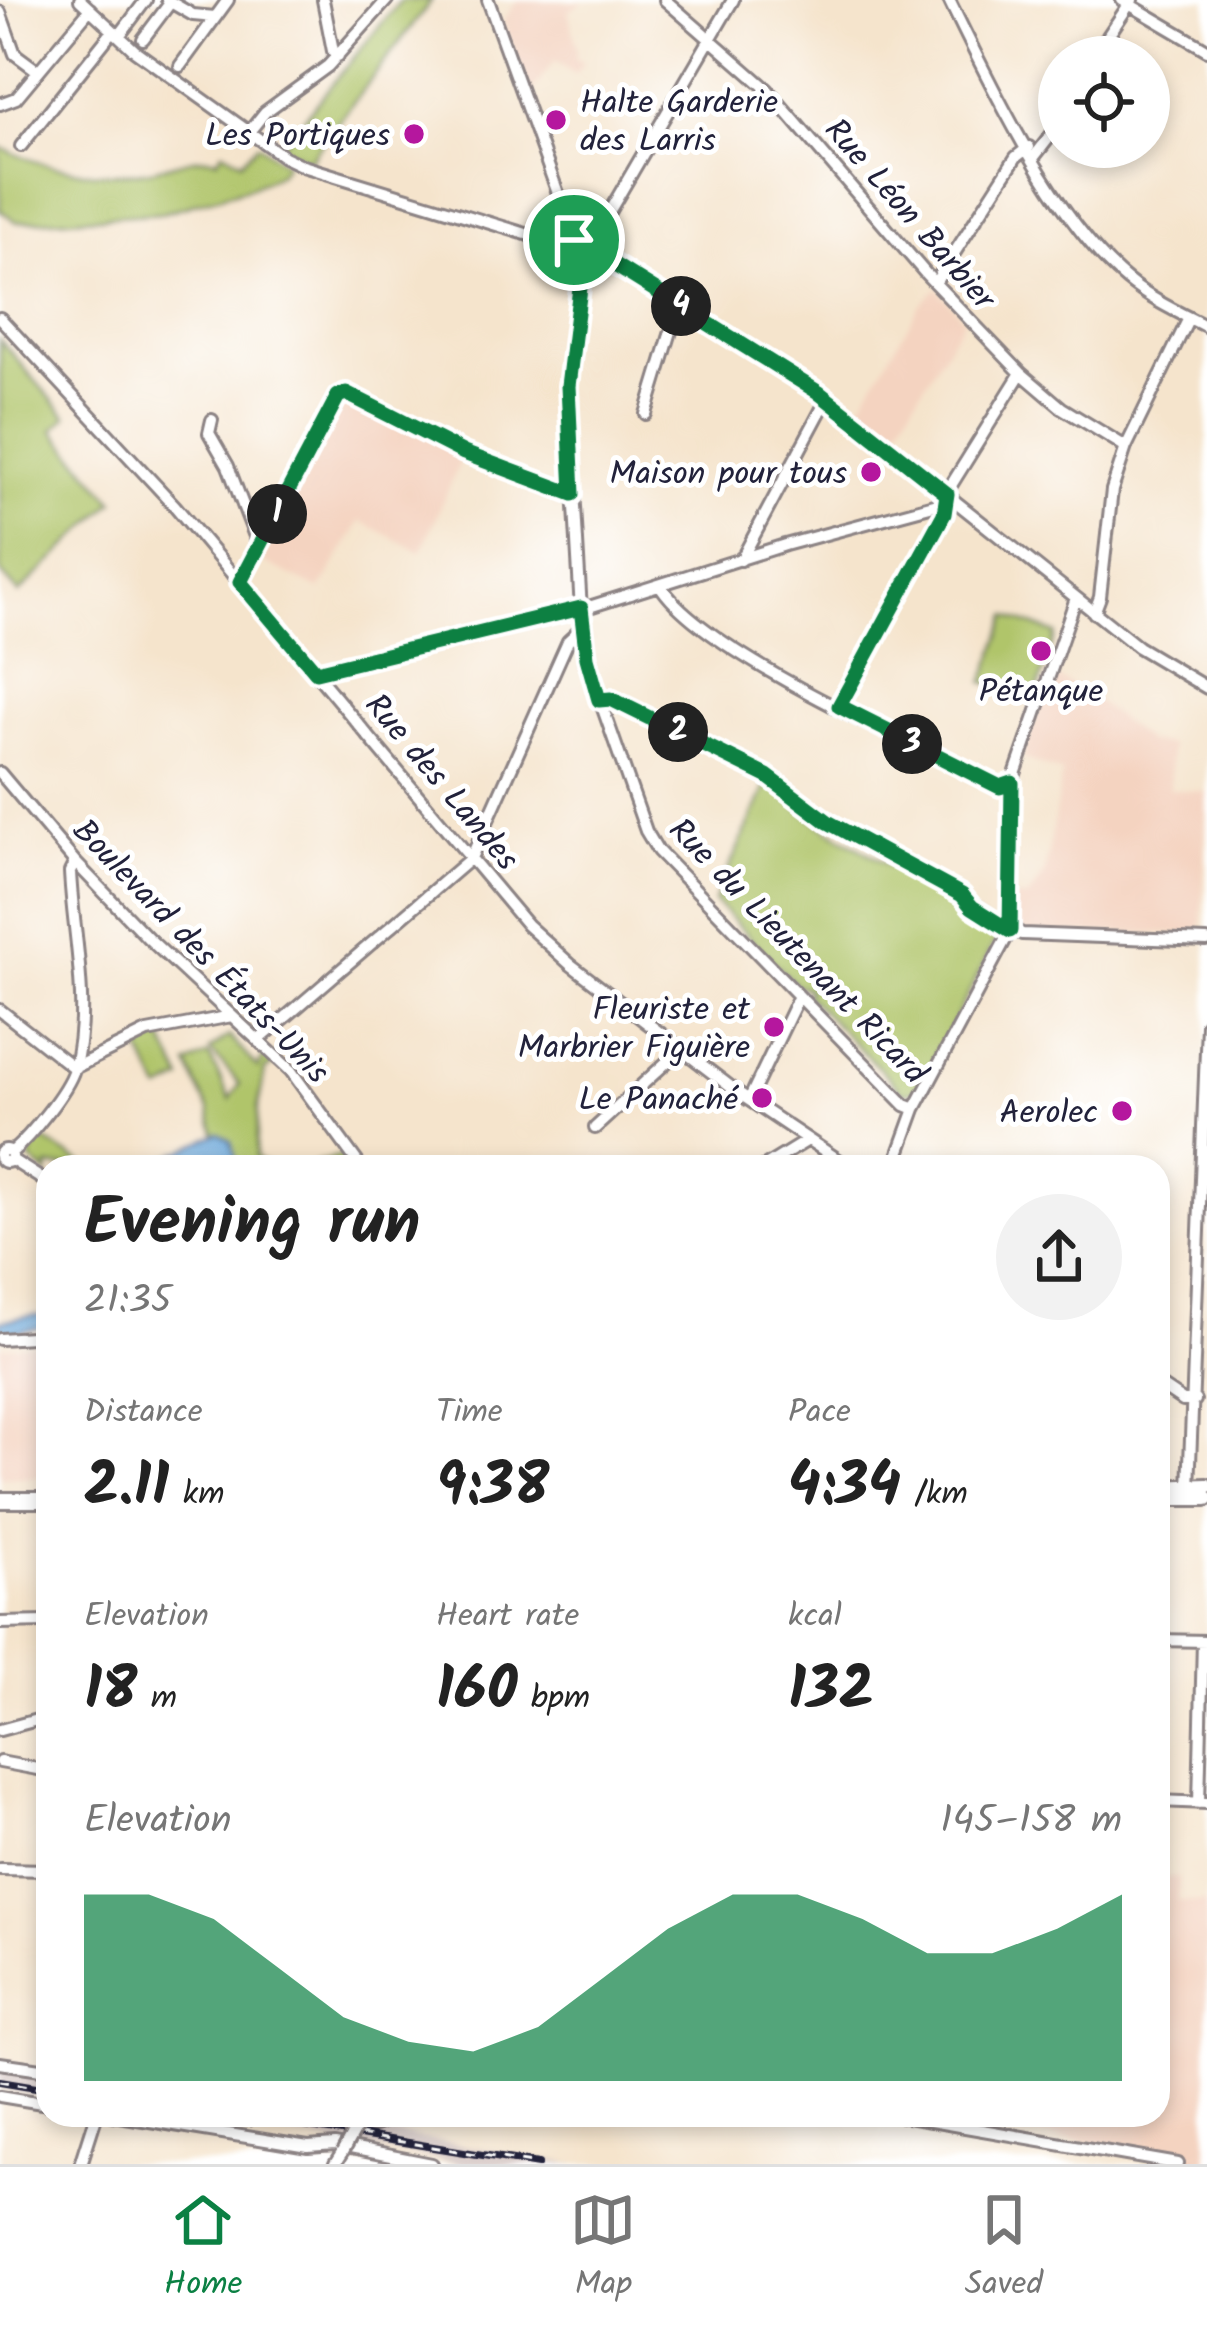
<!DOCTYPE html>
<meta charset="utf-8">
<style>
:root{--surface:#fff;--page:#f2f2f2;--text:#222;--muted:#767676;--line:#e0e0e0;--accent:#0b8043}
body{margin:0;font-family:Kalam,sans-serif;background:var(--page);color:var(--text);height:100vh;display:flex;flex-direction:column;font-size:45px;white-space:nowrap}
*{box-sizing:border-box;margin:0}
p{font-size:39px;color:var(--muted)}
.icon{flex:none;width:66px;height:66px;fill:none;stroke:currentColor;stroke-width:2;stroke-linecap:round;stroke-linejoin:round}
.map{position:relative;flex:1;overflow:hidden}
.sheet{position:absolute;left:36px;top:1155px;width:1134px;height:972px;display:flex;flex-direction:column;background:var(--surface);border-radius:36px;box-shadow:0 6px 18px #0003}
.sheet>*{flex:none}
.fabs{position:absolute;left:1038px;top:36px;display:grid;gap:24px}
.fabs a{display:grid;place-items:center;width:132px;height:132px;border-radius:50%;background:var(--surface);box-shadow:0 6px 18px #0003;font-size:60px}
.pin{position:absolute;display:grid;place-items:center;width:102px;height:102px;color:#fff;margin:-51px;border:6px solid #fff;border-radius:50%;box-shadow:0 3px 12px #0007}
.km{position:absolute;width:60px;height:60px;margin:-30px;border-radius:50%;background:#222;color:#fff;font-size:33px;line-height:60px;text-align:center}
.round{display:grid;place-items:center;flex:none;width:126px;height:126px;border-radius:63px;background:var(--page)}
.summary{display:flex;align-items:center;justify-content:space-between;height:204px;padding:0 48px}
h1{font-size:66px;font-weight:700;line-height:90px}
.figures{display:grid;grid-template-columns:repeat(3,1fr);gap:18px;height:204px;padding:12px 48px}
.figures div{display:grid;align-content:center}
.figures b{font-size:60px;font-weight:700}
.figures small{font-size:33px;font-weight:400}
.figures p{font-size:33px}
.chart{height:336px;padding:24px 48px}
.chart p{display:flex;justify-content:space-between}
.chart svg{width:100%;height:216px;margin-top:12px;fill:var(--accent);opacity:.7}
.tab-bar{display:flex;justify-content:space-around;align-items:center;height:168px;border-top:3px solid var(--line);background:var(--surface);font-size:33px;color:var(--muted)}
.tab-bar a{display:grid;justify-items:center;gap:6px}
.tab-bar .on{color:var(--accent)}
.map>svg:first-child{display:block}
.built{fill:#f4d3c0}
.industrial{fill:#d0c0bc}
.green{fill:#b0c56a;stroke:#697452;stroke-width:3}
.water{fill:#67a5d8;stroke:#44648a;stroke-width:3}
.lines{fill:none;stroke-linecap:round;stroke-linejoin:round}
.minor-casing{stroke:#8c8384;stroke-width:16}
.major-casing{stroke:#8c8384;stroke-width:20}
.minor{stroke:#fff;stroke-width:10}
.major{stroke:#fff;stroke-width:14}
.rail-casing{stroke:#22223b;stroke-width:8}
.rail{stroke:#fff;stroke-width:3;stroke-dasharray:9;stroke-linecap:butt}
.minor-bridge-casing{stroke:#8c8384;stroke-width:16;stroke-linecap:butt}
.minor-bridge{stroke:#fff;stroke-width:10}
.route-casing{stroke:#fff;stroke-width:24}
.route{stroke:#0b8043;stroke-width:15}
.poi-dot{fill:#b5179e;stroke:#fff;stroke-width:4.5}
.labels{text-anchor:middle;stroke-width:10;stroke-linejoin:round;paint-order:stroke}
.poi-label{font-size:33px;fill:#22223b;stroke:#fff;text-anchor:end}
.street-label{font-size:33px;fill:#22223b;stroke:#fff}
</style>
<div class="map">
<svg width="1207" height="2164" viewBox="0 0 1207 2164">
<rect width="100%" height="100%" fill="#fff"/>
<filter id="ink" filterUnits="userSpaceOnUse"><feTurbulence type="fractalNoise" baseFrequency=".00833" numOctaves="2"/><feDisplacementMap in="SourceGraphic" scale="24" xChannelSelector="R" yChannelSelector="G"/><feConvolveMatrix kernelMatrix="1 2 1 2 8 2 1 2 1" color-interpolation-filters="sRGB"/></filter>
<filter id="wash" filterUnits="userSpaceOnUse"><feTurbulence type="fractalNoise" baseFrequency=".004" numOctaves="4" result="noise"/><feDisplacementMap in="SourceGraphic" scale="48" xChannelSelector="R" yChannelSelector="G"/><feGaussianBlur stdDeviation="2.7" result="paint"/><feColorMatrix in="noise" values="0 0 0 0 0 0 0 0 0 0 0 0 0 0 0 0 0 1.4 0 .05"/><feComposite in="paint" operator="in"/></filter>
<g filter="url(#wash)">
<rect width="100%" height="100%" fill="#f5e4cc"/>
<path class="built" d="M518,0L583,2L568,11L578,51L575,58L583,63L575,74L555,60L529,96L503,20Z
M936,288L964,319L889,443L854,416L920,305Z
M350,398L463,455L421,552L360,521L320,590L259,560L265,555L344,400L348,402Z
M1051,675L1085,692L1148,742L1170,745V789L1207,792L1202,926L1194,933H1022L1012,929L1014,898H1028L1045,872L1062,773L1023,758Z
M48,1343V1477H0V1347Z
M1158,1877L1179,1878L1178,1901L1207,1902V2164L926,2115H1158Z"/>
<path class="industrial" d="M0,2070L48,2077V2098L0,2090Z
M156,2115H277L576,2164H464Z"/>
<path class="green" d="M401,0H432L309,160L281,146Z
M258,144L286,164L279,174L251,187L162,213L17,222L0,210V147C44,169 102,179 151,170C172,166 197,154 217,159L223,151L242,161Z
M0,340L67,417L53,430L114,501L19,593L0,572Z
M1008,616L1056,634L1034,700L984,682Z
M768,783L821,825L998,930V937L918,1090L904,1093L807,996L808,989L796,985L714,901Z
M229,1036L258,1068L266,1052L276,1062L265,1070L258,1108L256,1157C276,1176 321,1164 344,1154L352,1166L348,1167H238C234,1152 234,1134 215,1134L209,1110L188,1065L209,1055L230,1099L240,1084L210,1050Z
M162,1037L183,1080L161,1091L139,1048Z
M36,1135L88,1167H48V1175L30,1159Z"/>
<path class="water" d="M219,1133L231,1141L238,1167H130L160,1161Z
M34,1315L48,1316V1327L0,1333V1321Z"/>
</g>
<g filter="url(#ink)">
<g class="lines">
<g class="minor-casing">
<path id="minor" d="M80,0L134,50L284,157L303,166L572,248
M167,0L193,15L215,17
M323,0L333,51L338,56
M488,0L559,196L580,235
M665,0L767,89L926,274L1021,373L1062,408L1126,447
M949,0C990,84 1055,221 1127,280C1151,300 1180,313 1207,327
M1122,0L1207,50
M0,12L15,54L38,71
M119,36L146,0
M143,39L170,3
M1094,57L1132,0
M180,66L228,0
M0,104L16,98L90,9
M249,132L265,112L328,66L387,0
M21,146L113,31
M1034,157L1059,125
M595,236L733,0
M600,255L818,392L1138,647L1207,688
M583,263L568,385L582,628L594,683L646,831L658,851L905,1105L915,1109
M935,283L1016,157L1029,147
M0,318L175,506L527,925L570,964L740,1094L849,1167
M646,414L679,305
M212,420L209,433L228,466L259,547
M741,560L827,399
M240,582L338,396L346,393L466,453L573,493
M660,585C702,653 922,749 1000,787L1012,783L1076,598
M1094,613L1100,597L1112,490L1126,447L1189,318
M316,672L589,607L785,545L945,502
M599,700L611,699L767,776L828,822L962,895L972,907L1022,934L1207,941
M839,706L944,514L950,487L1021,373
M0,773L75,862L148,938L291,1071L361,1167
M0,1010L74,1068
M259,1040L471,858L568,641L582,628
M74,1068L147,1032L232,1016
M749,1100L798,998
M595,1128L681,1049
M0 1156a6 6 0 1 1 12 0a6 6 0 1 1-12 0Z
M12,1152C30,1136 67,1092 74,1069C91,1005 73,936 70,872L75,862
M12,1160L48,1183
M764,1167L808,1140
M894,1167L915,1109L1010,931L1012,783
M0,1339L48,1336
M1158,1384L1183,1401L1195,1400
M1189,1489L1207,1024
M0,1623L48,1622
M1158,1640L1207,1641
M0,1730L48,1717
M0,1762L48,1771
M1158,1801L1207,1803
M1199,1803L1203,1641
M0,1869L48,1870
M0,2063L48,2070
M0,2096L48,2104
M113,2115L308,2147L335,2145L432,2164
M324,2115C348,2121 370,2137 391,2115
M896,2115L1178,2164
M81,2164L95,2120
M335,2164L342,2153"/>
</g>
<g class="major-casing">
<path id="major" d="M1158,1488L1207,1486
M1158,1498H1207
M0,1500H48"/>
</g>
<use href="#minor" class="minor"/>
<use href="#major" class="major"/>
<g class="rail-casing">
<path id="rail" d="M0,2081L48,2089
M204,2115L250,2123
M236,2115L538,2164"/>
</g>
<use href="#rail" class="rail"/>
<g class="minor-bridge-casing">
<path id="minor-bridge" d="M342,2153L362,2117"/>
</g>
<use href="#minor-bridge" class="minor-bridge"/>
</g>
</g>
<g class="lines" filter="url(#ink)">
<g class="route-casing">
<path id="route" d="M584,234L598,239L600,255L605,259L818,392L947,494L944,514L839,706L1000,787L1012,783L1010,931L972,907L962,895L828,822L767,776L611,699L599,700L587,658L581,608L316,672L240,582L338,396L346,393L464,453L573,494L568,386L583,263L572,248L574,240Z"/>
</g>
<use href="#route" class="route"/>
</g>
<g class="poi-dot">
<circle cx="556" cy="120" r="12"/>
<circle cx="414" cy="134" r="12"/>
<circle cx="871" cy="472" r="12"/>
<circle cx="1041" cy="651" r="12"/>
<circle cx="774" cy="1027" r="12"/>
<circle cx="762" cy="1098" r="12"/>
<circle cx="1122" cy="1111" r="12"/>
</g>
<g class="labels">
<g class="poi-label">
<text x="580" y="113" text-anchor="start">Halte Garderie<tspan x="580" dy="38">des Larris</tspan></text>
<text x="390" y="146">Les Portiques</text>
<text x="847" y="484">Maison pour tous</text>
<text x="1041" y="702" text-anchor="middle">Pétanque</text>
<text x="750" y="1020">Fleuriste et<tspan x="750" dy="38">Marbrier Figuière</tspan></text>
<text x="738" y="1110">Le Panaché</text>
<text x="1098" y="1123">Aerolec</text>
</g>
<g class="street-label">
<text transform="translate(911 213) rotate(49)" y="12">Rue Léon Barbier</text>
<text transform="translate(443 781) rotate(50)" y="12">Rue des Landes</text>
<text transform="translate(202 950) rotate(46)" y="12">Boulevard des États-Unis</text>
<text transform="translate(799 950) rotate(46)" y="12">Rue du Lieutenant Ricard</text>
</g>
</g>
</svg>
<div class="fabs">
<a><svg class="icon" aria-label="locate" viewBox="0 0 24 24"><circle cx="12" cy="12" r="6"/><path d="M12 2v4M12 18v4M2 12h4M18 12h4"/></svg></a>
</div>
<div class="pin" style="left:574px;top:240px;background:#1e9e55"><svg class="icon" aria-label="arrive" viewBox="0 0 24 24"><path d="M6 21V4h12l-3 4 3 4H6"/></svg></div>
<b class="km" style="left:277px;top:514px">1</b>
<b class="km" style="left:678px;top:732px">2</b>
<b class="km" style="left:912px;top:744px">3</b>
<b class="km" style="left:681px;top:306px">4</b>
<section class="sheet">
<div class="summary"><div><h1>Evening run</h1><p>21:35</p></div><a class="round"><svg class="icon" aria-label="share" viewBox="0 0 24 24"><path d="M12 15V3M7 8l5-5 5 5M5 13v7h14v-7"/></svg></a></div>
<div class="figures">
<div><p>Distance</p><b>2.11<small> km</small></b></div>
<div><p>Time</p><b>9:38</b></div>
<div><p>Pace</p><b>4:34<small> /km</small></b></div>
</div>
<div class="figures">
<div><p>Elevation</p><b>18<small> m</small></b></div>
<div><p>Heart rate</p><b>160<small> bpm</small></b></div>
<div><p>kcal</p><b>132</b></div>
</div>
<div class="chart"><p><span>Elevation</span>145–158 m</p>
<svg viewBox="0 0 160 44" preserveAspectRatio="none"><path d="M0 44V6L10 6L20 11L30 21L40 31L50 36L60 38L70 33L80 23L90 13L100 6L110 6L120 11L130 18L140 18L150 13L160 6V44z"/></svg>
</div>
</section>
</div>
<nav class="tab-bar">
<a class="on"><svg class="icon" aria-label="home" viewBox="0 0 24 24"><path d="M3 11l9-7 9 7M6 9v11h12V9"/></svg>Home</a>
<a><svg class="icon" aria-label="map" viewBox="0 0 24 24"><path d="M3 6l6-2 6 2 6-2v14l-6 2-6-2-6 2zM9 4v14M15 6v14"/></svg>Map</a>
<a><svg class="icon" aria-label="saved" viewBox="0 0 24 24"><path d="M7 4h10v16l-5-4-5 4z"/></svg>Saved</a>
</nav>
